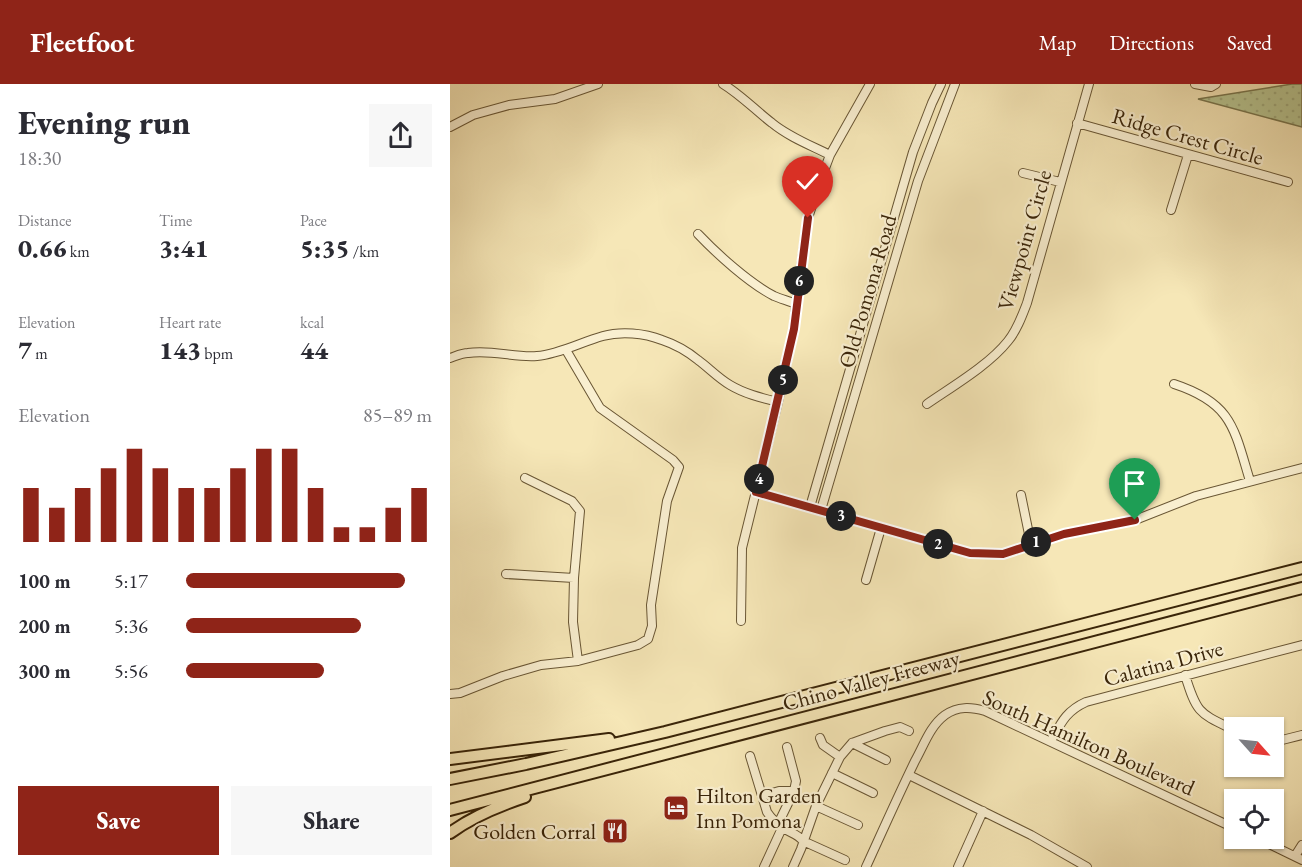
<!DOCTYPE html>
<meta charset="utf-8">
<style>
:root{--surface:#fff;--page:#f7f7f7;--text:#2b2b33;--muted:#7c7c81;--accent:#8f2418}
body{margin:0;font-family:"EB Garamond",serif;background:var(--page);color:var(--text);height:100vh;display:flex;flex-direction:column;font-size:22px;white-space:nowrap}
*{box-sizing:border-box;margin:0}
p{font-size:20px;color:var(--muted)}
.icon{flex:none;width:33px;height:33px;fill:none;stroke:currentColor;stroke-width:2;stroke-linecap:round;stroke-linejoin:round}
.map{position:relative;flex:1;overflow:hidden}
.panel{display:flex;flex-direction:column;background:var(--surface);width:450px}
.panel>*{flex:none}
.needle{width:39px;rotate:117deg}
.fabs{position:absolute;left:774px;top:633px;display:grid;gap:12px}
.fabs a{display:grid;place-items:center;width:60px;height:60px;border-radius:0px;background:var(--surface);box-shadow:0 2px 4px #0004;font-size:30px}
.pin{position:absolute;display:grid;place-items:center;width:51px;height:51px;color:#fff;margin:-62px -26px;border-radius:50% 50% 50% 0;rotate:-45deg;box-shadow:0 0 6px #0007}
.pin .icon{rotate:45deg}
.km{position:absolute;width:30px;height:30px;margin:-15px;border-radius:50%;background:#222;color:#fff;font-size:16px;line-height:30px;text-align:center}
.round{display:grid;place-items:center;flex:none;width:63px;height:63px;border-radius:0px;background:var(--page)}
.headline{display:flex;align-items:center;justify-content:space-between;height:102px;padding:0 18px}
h1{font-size:33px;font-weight:800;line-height:45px}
.metrics{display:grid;grid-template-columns:repeat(3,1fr);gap:9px;height:102px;padding:6px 18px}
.metrics div{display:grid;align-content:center}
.metrics b{font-size:26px;font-weight:800}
.metrics small{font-size:16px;font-weight:400}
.metrics p{font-size:16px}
.chart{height:168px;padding:12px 18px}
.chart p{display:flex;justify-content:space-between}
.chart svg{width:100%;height:108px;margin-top:6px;stroke:var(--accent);stroke-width:6}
.button{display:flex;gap:12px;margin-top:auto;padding:12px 18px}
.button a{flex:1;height:69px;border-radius:0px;background:var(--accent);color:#fff;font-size:24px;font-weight:800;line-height:69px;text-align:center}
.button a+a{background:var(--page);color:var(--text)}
ul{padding:0 18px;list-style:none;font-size:20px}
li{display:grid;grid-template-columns:96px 72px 1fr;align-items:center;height:45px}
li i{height:15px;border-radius:8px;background:var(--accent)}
header{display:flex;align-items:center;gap:36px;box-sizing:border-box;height:84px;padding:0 30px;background:var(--accent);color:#fff}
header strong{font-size:28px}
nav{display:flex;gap:33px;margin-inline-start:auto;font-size:21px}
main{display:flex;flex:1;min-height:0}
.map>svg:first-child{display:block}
.grass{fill:url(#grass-dots);stroke:#79764e;stroke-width:1.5}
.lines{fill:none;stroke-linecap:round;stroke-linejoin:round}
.minor-casing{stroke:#695634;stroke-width:10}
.highway-casing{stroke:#3a2509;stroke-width:14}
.minor{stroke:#f9efd0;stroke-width:8}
.highway{stroke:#f6e7b7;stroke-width:10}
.route-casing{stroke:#fff;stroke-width:12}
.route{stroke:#8f2418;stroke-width:8}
.labels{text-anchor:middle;stroke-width:4.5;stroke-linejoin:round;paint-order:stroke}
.street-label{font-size:22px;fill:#3a2509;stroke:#f9efd0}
.poi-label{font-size:22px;fill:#3a2509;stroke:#f9efd0;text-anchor:start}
</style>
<header>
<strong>Fleetfoot</strong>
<nav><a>Map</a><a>Directions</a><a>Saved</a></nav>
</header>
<main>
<section class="panel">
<div class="headline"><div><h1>Evening run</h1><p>18:30</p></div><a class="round"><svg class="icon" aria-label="share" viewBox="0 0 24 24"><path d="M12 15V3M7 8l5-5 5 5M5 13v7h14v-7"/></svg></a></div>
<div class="metrics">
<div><p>Distance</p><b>0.66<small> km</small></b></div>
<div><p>Time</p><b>3:41</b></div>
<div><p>Pace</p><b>5:35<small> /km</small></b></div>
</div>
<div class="metrics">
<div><p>Elevation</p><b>7<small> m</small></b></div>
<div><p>Heart rate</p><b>143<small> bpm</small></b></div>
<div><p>kcal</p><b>44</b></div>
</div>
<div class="chart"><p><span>Elevation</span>85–89 m</p>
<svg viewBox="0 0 160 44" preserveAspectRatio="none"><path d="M5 44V22M15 44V30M25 44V22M35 44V14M45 44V6M55 44V14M65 44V22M75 44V22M85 44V14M95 44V6M105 44V6M115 44V22M125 44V38M135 44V38M145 44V30M155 44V22"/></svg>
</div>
<ul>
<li><b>100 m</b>5:17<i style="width:89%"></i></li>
<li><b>200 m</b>5:36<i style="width:71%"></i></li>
<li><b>300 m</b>5:56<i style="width:56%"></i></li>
</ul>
<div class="button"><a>Save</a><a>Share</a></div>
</section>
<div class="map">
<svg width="852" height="783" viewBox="0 0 852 783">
<defs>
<pattern id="grass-dots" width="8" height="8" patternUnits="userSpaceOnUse" patternTransform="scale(1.5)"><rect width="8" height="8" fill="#b8c692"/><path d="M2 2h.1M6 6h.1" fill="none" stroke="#9faa7d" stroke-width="1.8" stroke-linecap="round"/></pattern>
</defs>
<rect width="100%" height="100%" fill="#f6e7b7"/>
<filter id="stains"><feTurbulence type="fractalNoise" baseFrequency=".00333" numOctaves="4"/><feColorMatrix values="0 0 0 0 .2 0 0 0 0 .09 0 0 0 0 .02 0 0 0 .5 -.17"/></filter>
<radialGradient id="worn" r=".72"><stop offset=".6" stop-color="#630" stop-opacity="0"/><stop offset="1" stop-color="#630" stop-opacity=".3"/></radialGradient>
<path class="grass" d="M842,0H852V43L748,15Z"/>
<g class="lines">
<g class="minor-casing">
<path id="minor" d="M273,0C291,11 305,26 322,39C339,53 360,61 380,71
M745,0L761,3L766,0
M627,39L838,98
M0,43L23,31L59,21L105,15L148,0
M573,89L610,98
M721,126L738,71
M248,150C267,170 299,199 324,212C331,215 339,217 346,220
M0,274C6,272 12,269 18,269C41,265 64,274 87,272C110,270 131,258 153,252C171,247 194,249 212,256C224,260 237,267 248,276C259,284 268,294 280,301C295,310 312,314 328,318
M724,300C782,319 784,344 800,397
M477,320C503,302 539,281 558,257C567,246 572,232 577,219L639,0
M75,394L122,417L130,427L124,494L123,538L128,577
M306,408L520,469L553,470L613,450L685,436L746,412L852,384
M571,411L581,460
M360,423L463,68L482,19L491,0
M371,426L468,97L505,0
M56,490L124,494
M416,496L431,444
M291,537L292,464L328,318L344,245L346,220L358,134L369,100L380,71L420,0
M735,591C747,630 749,629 784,646
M0,610L10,609L53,592L91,581L128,577L188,561L198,555L202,542L201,521L217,417L229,383L223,376L150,324L116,266
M370,654L373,661L390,673
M601,657C611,639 616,627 636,618L852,561
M824,657L832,656L852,651
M402,659L436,676
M300,672L317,728C321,734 326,739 332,743C339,749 347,749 353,757L395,776
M382,689L423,709
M459,691L581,751L637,783
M312,712L329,707H344
M366,722L408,741
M328,740L344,707L346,697L337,663
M807,754L852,776
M845,772L852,761
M314,783L332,744
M343,783L351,765L366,722L390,673L402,659L435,647L450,643L459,647
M416,783C432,748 448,712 465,677C474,661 480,642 495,631C508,622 521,623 535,627L784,744
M508,783L533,727"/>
</g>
<g class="highway-casing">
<path id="highway" d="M0,675L159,655
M0,695L76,680L215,648L852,484
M0,726L852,504
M0,749C23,732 48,722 75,713"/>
</g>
<use href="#minor" class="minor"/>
<use href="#highway" class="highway"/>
</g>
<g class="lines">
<g class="route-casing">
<path id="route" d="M358,134L344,245L306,408L520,469L553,470L614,450L685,436"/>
</g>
<use href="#route" class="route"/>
</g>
<defs>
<g id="hotel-square" transform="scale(1.35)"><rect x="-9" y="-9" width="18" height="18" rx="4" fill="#8f2418" stroke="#f9efd0"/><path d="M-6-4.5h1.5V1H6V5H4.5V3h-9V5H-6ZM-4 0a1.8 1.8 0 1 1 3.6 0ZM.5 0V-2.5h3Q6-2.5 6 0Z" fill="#fff"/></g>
<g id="restaurant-square" transform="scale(1.35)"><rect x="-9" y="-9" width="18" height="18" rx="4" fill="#8f2418" stroke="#f9efd0"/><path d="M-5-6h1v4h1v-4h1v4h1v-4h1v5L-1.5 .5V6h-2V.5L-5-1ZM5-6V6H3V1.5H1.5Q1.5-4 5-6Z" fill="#fff"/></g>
</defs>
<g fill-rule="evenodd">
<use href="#hotel-square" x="226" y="724"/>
<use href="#restaurant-square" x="165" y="747"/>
</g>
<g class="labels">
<g class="street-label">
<text transform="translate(738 52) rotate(16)" y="8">Ridge Crest Circle</text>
<text transform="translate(574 156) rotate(-74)" y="8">Viewpoint Circle</text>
<text transform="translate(417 207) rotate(-74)" y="8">Old Pomona Road</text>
<text transform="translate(713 579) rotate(-15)" y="8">Calatina Drive</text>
<text transform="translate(421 596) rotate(-15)" y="8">Chino Valley Freeway</text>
<text transform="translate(639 658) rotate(24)" y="8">South Hamilton Boulevard</text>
</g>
<g class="poi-label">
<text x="246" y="719">Hilton Garden<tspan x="246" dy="25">Inn Pomona</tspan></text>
<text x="146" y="755" text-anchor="end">Golden Corral</text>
</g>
</g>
<rect width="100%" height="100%" filter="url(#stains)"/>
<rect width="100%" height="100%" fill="url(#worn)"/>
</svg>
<div class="fabs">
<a><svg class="needle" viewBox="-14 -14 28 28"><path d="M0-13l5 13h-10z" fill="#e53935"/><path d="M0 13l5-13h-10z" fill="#7c7c81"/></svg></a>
<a><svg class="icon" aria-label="locate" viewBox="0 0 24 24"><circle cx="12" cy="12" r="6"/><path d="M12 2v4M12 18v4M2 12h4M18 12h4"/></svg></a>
</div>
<div class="pin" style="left:685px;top:436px;background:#1e9e55"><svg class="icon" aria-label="arrive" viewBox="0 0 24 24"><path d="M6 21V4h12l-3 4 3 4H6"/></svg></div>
<div class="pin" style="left:358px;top:134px;background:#d93025"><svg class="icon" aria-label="check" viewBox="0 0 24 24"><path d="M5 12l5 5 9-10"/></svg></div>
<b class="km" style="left:586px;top:458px">1</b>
<b class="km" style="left:488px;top:460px">2</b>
<b class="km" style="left:391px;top:432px">3</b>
<b class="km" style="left:309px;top:395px">4</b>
<b class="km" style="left:333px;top:296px">5</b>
<b class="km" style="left:349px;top:197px">6</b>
</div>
</main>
